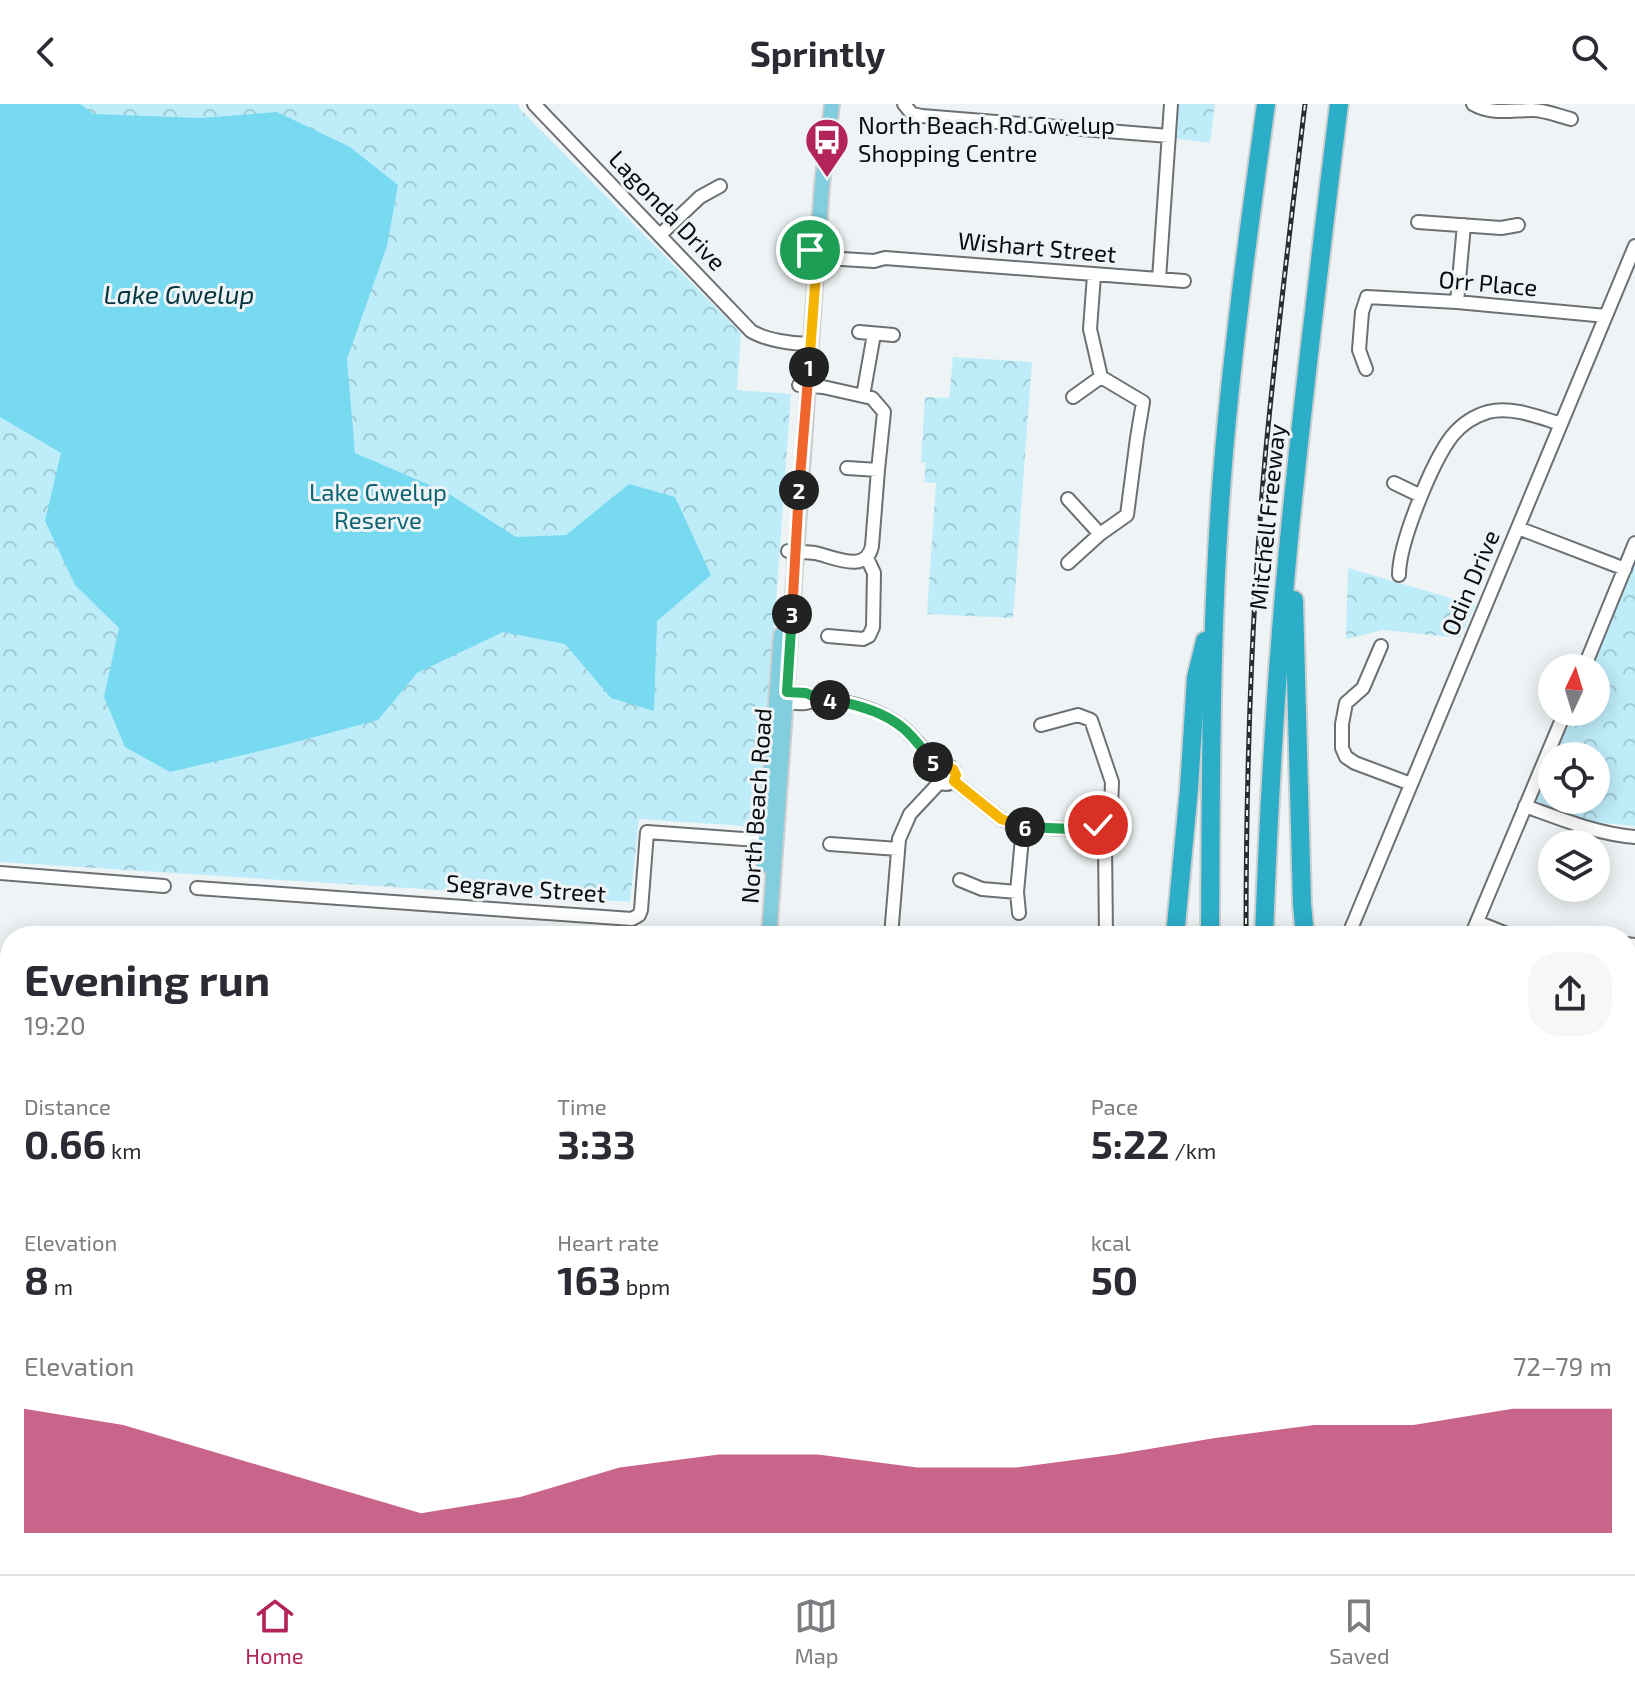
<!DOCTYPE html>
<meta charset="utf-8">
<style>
:root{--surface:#fff;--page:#f7f7f7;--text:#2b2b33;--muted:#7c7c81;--line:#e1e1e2;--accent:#b3255a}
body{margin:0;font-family:"Exo 2",sans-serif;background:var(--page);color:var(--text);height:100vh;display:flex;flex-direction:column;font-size:30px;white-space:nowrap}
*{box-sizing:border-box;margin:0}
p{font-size:26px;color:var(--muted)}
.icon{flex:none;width:44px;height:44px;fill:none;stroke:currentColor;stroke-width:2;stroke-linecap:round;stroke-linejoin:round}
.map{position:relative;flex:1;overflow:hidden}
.side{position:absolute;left:0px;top:822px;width:1636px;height:648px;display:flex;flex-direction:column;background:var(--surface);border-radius:32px 32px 0 0;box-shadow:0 4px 20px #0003}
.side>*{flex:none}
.needle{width:52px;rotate:4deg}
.fabs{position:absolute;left:1538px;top:550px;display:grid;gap:16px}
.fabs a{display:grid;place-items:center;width:72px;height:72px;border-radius:50%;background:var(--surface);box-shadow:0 4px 20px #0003;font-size:40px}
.pin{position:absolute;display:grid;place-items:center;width:68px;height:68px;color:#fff;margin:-34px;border:4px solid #fff;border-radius:50%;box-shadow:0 2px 8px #0007}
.km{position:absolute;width:40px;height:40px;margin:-20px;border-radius:50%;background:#222;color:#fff;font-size:22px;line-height:40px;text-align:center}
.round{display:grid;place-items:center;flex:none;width:84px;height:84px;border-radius:32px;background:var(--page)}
.summary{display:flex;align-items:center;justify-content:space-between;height:136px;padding:0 24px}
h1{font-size:44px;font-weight:700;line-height:60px}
.metrics{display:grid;grid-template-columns:repeat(3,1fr);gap:12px;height:136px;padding:8px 24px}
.metrics div{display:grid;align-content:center}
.metrics b{font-size:40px;font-weight:700}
.metrics small{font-size:22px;font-weight:400}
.metrics p{font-size:22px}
.chart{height:224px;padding:16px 24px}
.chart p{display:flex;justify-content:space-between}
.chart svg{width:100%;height:144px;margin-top:8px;fill:var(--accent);opacity:.7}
header{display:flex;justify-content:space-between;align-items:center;height:104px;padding:0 24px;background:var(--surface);font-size:36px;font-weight:700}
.dock{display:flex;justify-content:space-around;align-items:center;height:112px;border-top:2px solid var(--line);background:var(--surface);font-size:22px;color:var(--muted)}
.dock a{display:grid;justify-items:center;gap:4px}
.dock .active{color:var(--accent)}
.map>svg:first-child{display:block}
.park{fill:url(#park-crowns);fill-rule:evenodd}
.water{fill:#77daf1}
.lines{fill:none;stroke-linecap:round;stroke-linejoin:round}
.minor-casing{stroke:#6c7072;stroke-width:16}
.major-casing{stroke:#cececf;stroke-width:18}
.highway-casing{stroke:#cececf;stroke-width:22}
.minor{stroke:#fff;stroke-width:12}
.major{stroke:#80cede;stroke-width:14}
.highway{stroke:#2caec8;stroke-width:18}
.rail-casing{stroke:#2a2c2d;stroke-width:5}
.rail{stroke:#eef4f5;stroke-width:2;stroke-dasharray:6;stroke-linecap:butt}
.split-1-casing{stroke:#fff;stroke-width:16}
.split-2-casing{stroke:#fff;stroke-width:16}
.split-3-casing{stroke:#fff;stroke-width:16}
.split-4-casing{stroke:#fff;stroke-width:16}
.split-5-casing{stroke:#fff;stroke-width:16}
.split-6-casing{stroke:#fff;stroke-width:16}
.split-7-casing{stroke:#fff;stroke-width:16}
.split-1{stroke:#f5b400;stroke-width:10}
.split-2{stroke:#f0652b;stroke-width:10}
.split-3{stroke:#f0652b;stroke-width:10}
.split-4{stroke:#22a559;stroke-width:10}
.split-5{stroke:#22a559;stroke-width:10}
.split-6{stroke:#f5b400;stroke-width:10}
.split-7{stroke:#22a559;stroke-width:10}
.labels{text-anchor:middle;stroke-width:6;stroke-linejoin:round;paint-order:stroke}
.poi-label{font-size:24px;fill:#0b0c0d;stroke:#eef4f5;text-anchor:start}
.street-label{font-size:24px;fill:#0b0c0d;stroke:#eef4f5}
.park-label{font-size:24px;fill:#0e6372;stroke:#eef4f5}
.water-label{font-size:26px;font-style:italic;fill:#053640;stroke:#eef4f5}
</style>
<header><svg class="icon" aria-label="back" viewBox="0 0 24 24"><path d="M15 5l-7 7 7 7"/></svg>Sprintly<svg class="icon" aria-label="search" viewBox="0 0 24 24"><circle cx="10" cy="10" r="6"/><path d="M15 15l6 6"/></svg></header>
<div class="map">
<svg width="1635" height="1470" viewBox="0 0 1635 1470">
<defs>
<pattern id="park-crowns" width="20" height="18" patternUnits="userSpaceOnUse" patternTransform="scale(2)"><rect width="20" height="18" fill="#beedf9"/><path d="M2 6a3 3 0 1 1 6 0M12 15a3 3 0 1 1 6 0" fill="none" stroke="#a2cad4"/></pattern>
</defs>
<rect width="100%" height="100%" fill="#eef4f5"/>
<path class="park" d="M0,0H518L519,4L741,229L737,286L791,290L760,723L639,715L630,798L0,758Z
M1177,0H1215L1210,39L1173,34Z
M953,253L1032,258L1013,514L927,510L936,379L924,378L926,359L921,358L925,293L949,294Z
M1635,456V722L1592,718L1532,696L1570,608H1596V564H1589ZM1552,652H1596V696H1552Z
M1348,464L1475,501L1460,534L1383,526L1346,535Z"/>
<path class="water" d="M0,0H80L94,10L200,14L277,8L350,43L398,81L387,142L347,255L355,349L446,388L516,433L566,431L629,380L675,393L711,471L657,517L654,607L611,594L565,540L503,528L417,569L378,616L277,643L170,668L125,643L104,593L119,524L75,481L45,417L61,349L0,313Z"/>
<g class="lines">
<g class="minor-casing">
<path id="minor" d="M534,0L751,227C765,236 793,240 810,240
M904,0L912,10L922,12L1169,32
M1473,0C1492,11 1511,6 1532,6C1545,6 1559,12 1571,15
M1418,118L1501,124L1518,121
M660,131L700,93L720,82
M810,153L874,157L885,154L1184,177
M1159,175L1171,0
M1457,198L1464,121
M859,228L893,231
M1366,265L1359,246L1362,208L1367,193L1457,198L1606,212
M863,292L874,230
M1073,293L1101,273
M847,364L878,366
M1394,379L1421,392
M1068,395L1100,430
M1518,424L1625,465
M788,447C797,448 806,448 815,449C834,453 866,470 872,442L878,366L884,308L872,294L823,283L799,281
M1068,459L1100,430L1127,411L1137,334L1143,298L1101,273L1090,225L1094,171
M1399,471C1399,439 1432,358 1452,332C1461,321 1474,312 1488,308C1512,302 1538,313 1561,320
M828,532L863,535L869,532L873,523L874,469L867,454
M1381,542L1363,584L1346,599L1342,620V644L1346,653L1355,659L1411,680
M1584,564L1635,439
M779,588L806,589L819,595
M780,598C788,598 797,600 805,599C812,598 817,595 824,596C850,597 880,606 901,622C916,634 927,651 940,665
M1041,621L1078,611L1091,616L1112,678L1111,705L1107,719
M937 671a9 9 0 1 1 18 0a9 9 0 1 1-18 0Z
M954,677L1001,715L1023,723L1094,726
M1525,702C1561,715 1597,730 1635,733
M1095 729a10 10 0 1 1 20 0a10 10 0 1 1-20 0Z
M1105,739L1106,832
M830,740L898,745
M0,769L164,782
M960,776L982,785L1017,788
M197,784L632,815L639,811L641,806L647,728L772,737
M1019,809L1017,788L1023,723
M1477,818L1512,832
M891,832L899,735L910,710L940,678
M1348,832L1635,142
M1471,832L1565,608
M1626,840L1635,841
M1626,954L1635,955
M0,1051L10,1052
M1626,1174H1635
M0,1186L10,1187
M0,1313L10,1314
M1626,1318L1635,1326
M0,1439L10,1440
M273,1460L359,1466L376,1470
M403,1461L431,1470
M532,1470L533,1460
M930,1470L931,1460
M1087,1470L1090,1460"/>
</g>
<g class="major-casing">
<path id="major" d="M764,761L781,531
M769,832L817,154L822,81L832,0"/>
</g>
<g class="highway-casing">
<path id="highway" d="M1294,496L1302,800L1305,832
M1175,832L1189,685L1196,574L1205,537
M1210,832C1211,671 1210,509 1224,348C1234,232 1250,116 1266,0
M1264,832C1269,693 1277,554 1291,415C1305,276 1322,138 1339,0
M0,894L10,895
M0,918L10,919
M1626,1034L1635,1037
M1626,1053L1635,1057
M1202,1460L1203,1470
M1235,1460L1236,1470
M1279,1460L1280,1470
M1310,1460V1470"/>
</g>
<use href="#minor" class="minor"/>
<use href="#major" class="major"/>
<use href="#highway" class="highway"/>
<g class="rail-casing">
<path id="rail" d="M1246,832C1246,673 1251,513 1265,355C1276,236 1291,118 1305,0
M1260,1460V1470"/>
</g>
<use href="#rail" class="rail"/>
</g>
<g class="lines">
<g class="split-1-casing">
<path id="split-1" d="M809,263L817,154L810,153V146"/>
</g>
<g class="split-2-casing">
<path id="split-2" d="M799,386L809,263"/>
</g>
<g class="split-3-casing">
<path id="split-3" d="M792,510L799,386"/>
</g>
<g class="split-4-casing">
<path id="split-4" d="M792,510L787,588L806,589L819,595L830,596"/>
</g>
<g class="split-5-casing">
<path id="split-5" d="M830,596C855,600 883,607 903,624C914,633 923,646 933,658"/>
</g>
<g class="split-6-casing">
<path id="split-6" d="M933,658L940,665L946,662L953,665L956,671L954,677L1001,715L1025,723"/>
</g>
<g class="split-7-casing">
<path id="split-7" d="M1025,723L1094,726L1098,721"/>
</g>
<use href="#split-1" class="split-1"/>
<use href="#split-2" class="split-2"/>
<use href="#split-3" class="split-3"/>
<use href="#split-4" class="split-4"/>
<use href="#split-5" class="split-5"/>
<use href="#split-6" class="split-6"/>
<use href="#split-7" class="split-7"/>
</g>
<defs>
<g id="bus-pin" transform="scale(2.3)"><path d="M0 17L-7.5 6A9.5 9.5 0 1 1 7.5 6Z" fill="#b3255a" stroke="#eef4f5"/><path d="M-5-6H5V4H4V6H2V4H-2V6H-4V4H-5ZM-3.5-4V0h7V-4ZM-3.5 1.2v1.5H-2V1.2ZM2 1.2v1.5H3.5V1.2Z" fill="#fff"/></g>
</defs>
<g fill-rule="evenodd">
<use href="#bus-pin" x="827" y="36"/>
</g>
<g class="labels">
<g class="poi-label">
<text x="858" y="30">North Beach Rd Gwelup<tspan x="858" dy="28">Shopping Centre</tspan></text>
</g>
<g class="street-label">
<text transform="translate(667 107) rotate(46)" y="8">Lagonda Drive</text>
<text transform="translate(1037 144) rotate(5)" y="8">Wishart Street</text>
<text transform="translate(1488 180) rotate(5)" y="8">Orr Place</text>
<text transform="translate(1268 413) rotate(-84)" y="8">Mitchell Freeway</text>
<text transform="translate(1471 479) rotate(-67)" y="8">Odin Drive</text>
<text transform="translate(757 702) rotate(-86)" y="8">North Beach Road</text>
<text transform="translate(526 785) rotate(4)" y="8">Segrave Street</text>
</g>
<g class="park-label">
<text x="378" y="397">Lake Gwelup<tspan x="378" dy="28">Reserve</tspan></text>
</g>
<g class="water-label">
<text x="179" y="200">Lake Gwelup</text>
</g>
</g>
</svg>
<div class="fabs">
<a><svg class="needle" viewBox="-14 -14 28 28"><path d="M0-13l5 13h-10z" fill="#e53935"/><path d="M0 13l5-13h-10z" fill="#7c7c81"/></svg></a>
<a><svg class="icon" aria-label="locate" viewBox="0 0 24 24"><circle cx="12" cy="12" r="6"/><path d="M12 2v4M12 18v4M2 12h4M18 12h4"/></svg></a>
<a><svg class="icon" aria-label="layers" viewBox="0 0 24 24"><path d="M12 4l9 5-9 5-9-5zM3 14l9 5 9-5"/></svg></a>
</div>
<div class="pin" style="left:810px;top:146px;background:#1e9e55"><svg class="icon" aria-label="arrive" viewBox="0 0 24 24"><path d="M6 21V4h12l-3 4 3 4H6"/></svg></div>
<div class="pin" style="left:1098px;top:721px;background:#d93025"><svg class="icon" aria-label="check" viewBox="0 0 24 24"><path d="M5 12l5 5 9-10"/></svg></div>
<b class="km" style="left:809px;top:263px">1</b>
<b class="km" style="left:799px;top:386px">2</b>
<b class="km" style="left:792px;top:510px">3</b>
<b class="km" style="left:830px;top:596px">4</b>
<b class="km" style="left:933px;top:658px">5</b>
<b class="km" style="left:1025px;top:723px">6</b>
<section class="side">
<div class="summary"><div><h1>Evening run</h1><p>19:20</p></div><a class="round"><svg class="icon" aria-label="share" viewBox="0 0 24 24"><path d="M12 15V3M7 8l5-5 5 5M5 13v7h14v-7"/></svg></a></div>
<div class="metrics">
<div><p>Distance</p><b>0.66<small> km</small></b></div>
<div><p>Time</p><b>3:33</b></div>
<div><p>Pace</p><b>5:22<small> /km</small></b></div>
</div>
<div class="metrics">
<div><p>Elevation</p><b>8<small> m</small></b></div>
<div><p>Heart rate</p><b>163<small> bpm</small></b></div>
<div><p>kcal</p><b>50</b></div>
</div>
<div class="chart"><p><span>Elevation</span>72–79 m</p>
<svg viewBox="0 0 160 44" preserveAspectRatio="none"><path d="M0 44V6L10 11L20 20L30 29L40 38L50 33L60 24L70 20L80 20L90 24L100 24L110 20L120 15L130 11L140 11L150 6L160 6V44z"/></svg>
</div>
</section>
</div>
<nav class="dock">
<a class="active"><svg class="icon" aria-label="home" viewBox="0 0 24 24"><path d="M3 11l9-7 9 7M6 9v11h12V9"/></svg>Home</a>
<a><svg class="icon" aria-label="map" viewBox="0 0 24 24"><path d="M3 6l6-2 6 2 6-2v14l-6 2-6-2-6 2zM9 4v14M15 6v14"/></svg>Map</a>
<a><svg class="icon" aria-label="saved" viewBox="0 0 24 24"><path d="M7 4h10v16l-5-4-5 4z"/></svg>Saved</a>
</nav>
